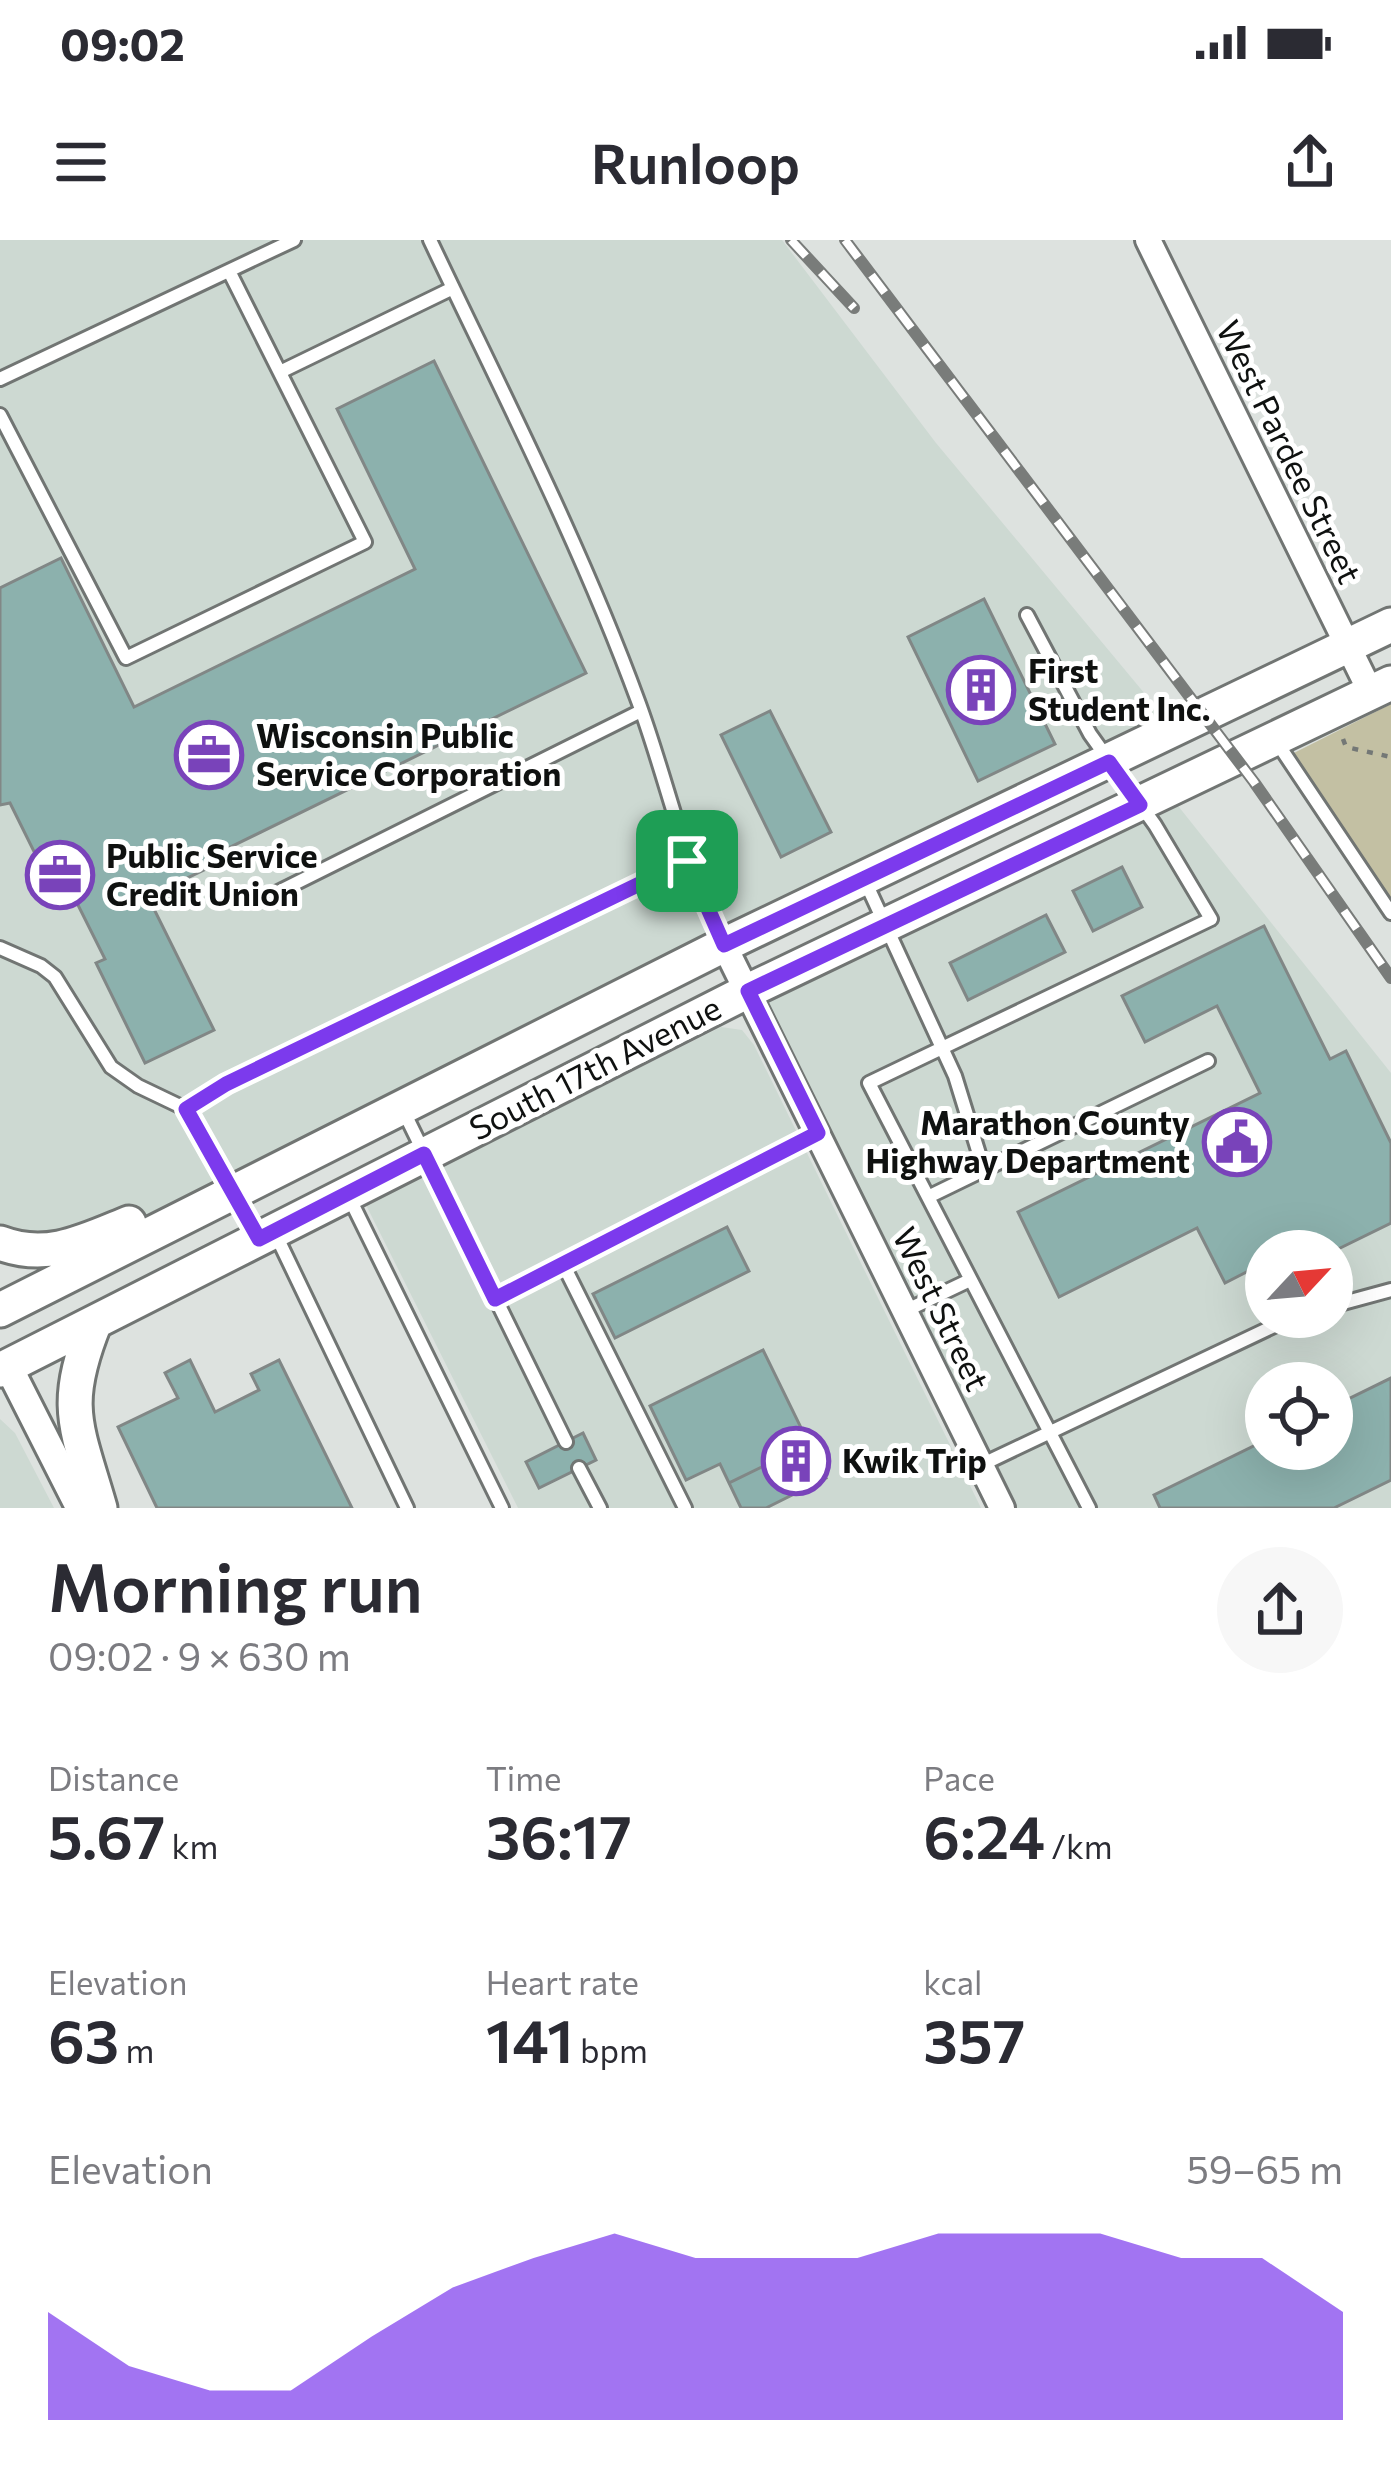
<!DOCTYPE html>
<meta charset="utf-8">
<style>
:root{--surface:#fff;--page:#f7f7f7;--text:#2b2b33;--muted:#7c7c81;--accent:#7c3aed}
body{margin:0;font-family:Commissioner,sans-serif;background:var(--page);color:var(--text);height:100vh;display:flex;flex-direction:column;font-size:45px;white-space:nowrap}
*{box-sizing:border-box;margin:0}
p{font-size:39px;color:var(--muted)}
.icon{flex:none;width:66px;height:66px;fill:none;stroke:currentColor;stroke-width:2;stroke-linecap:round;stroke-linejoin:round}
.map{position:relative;height:1268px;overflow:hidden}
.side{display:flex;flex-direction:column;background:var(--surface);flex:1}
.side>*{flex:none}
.needle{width:78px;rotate:64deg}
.fabs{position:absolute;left:1245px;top:990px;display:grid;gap:24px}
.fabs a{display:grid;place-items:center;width:108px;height:108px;border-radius:50%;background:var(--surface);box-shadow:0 12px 48px #0002;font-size:60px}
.pin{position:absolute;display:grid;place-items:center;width:102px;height:102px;color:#fff;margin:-51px;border-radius:24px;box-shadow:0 6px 18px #0006}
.round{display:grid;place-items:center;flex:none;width:126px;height:126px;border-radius:63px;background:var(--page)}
.head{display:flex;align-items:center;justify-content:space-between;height:204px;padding:0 48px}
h1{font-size:66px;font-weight:600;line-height:90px}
.figures{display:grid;grid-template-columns:repeat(3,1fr);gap:18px;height:204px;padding:12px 48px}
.figures div{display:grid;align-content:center}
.figures b{font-size:60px;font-weight:600}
.figures small{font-size:33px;font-weight:400}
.figures p{font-size:33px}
.chart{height:336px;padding:24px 48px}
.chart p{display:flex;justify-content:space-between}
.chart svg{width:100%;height:216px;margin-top:12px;fill:var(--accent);opacity:.7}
.status{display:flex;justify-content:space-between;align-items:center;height:84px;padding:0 60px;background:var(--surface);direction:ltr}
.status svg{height:33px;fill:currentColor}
header{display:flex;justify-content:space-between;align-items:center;height:156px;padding:0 48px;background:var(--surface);font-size:54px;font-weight:600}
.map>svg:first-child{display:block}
.built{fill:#cdd9d2;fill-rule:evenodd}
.green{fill:#c3c0a3}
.building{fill:#8cb1ad;stroke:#818786;stroke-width:3}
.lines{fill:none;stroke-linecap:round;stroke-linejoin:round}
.service-casing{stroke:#717573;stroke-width:18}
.minor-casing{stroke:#717573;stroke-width:30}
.tertiary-casing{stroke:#717573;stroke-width:33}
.secondary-casing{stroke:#717573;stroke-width:39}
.path{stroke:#747876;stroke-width:4.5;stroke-dasharray:6 9;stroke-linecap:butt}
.service{stroke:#fff;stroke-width:12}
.minor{stroke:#fff;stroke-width:24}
.tertiary{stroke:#fff;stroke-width:27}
.secondary{stroke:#fff;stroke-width:33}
.rail-casing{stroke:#797c7a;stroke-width:12}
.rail{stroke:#fff;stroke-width:8;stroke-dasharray:22;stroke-linecap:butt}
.route-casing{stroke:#fff;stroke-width:24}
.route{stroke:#7c3aed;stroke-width:15}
.labels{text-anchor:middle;stroke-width:10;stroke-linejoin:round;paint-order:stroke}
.street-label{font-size:33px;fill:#0f1110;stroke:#fff}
.poi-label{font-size:33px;font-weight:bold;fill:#0f1110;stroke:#fff;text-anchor:start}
</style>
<div class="status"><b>09:02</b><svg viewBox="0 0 49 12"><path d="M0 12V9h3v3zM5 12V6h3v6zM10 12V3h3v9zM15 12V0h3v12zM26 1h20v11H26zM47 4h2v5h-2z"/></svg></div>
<header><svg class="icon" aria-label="menu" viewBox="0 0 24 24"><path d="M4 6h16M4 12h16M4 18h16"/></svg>Runloop<svg class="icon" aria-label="share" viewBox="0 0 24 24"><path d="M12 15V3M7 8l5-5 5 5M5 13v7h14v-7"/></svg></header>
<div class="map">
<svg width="1391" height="1268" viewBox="0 0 1391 1268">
<rect width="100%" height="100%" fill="#dde2df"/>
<path class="built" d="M0,0H782L936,203L1175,490L177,964L72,1006L0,1003Z
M1167,552L1391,833V1268H1002L748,751ZM1266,1011H1332V1077H1266ZM1266,1143H1332V1209H1266Z
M721,787L742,790L754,805L981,1268H518L366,965Z
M0,1179L15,1193L54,1268H0Z"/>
<path class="green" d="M1391,464V660L1280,520Z"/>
<path class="building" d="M434,121L586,433L206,619L210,627L148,657L214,790L145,823L96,723L105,719L72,653L58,660L10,563L0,565V348L61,318L134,467L415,329L337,169Z
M984,359L1055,504L978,541L908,397Z
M770,471L831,592L781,617L721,495Z
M1122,627L1142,667L1093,691L1073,651Z
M1046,675L1065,712L968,760L950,723Z
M1264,686L1330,819L1346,811L1391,903V983L1332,1012L1294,1008L1266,1011V1022L1225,1043L1197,988L1059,1057L1018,972L1260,853L1217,766L1145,802L1122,756Z
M727,987L749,1031L615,1098L593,1054Z
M763,1110L809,1204L729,1243L720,1224L686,1240L650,1166Z
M190,1120L215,1172L259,1150L251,1134L279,1120L352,1268H157L118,1187L178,1158L165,1133Z
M1391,1138V1240L1334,1268H1160L1154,1255L1266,1200V1209H1332V1167Z
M583,1193L596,1220L539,1248L526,1222Z
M809,1204L826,1238L766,1268H741L729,1243Z"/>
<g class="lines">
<g class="service-casing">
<path id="service" d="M430,0C502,152 580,303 638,461C668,542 684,626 724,704
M280,132L453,48
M0,139L294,0
M0,175L126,418L365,302L229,31
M1027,375L1090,494L1155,585L1211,679L869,843L1089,1268
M1276,501L1391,673
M866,643L955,836L984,930
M274,654L641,471
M0,708L41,726L55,737L111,827L138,846L186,869L257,995
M186,869L226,844L687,621
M404,872L566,1202
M348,955L502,1268
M928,957L1208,821
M275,993L407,1268
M563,1024L685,1268
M495,1059L818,893
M1332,1066L1391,1050
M905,1071L970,1040
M981,1225L1293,1077
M579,1228L600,1268"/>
</g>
<g class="minor-casing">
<path id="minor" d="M1148,0L1371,453
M724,705L1002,1268"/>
</g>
<g class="tertiary-casing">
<path id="tertiary" d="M8,1126L80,1268"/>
</g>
<g class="secondary-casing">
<path id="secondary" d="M0,1003C47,1021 85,1001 129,983
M0,1070L724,705L1391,385
M95,1082C61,1166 76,1185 100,1268
M0,1130L748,751L1391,443"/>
</g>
<path class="path" d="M1343,499L1346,507L1391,517"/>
<use href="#service" class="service"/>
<use href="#minor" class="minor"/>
<use href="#tertiary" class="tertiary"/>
<use href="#secondary" class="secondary"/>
<g class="rail-casing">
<path id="rail" d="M791,0L854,68
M845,0L1254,542L1391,738"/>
</g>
<use href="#rail" class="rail"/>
</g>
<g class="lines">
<g class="route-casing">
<path id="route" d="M1109,522L1140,565L748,751L818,893L495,1059L424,914L259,999L186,869L226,844L687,621L724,705Z"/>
</g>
<use href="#route" class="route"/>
</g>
<defs>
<g id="building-ring" transform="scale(3.45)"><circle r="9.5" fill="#fff" stroke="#7943ba" stroke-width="1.5"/><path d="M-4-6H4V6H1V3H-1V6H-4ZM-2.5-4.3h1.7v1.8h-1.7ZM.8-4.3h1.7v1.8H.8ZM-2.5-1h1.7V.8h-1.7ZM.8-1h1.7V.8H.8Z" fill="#7943ba"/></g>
<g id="office-ring" transform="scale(3.45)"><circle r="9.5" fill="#fff" stroke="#7943ba" stroke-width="1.5"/><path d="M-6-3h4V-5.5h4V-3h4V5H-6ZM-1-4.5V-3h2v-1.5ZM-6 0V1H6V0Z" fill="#7943ba"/></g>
<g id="civic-ring" transform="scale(3.45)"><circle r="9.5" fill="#fff" stroke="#7943ba" stroke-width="1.5"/><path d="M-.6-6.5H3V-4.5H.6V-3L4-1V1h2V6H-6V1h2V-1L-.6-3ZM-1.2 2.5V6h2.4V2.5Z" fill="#7943ba"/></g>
</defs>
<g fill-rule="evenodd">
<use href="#building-ring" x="981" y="450"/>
<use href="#office-ring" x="209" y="515"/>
<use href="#office-ring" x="60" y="635"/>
<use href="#civic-ring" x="1237" y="902"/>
<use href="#building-ring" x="796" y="1221"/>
</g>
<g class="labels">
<g class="street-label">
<text transform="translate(1289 212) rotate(64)" y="12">West Pardee Street</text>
<text transform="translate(595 828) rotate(-27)" y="12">South 17th Avenue</text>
<text transform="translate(941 1069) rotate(64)" y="12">West Street</text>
</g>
<g class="poi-label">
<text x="1028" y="443">First<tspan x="1028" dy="38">Student Inc.</tspan></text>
<text x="256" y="508">Wisconsin Public<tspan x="256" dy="38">Service Corporation</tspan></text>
<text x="106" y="628">Public Service<tspan x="106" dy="38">Credit Union</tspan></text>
<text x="1190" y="895" text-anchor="end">Marathon County<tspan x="1190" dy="38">Highway Department</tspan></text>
<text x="842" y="1233">Kwik Trip</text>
</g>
</g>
</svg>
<div class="fabs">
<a><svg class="needle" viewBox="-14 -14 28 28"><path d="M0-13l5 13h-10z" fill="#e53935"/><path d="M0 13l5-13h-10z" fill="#7c7c81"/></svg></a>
<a><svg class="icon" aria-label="locate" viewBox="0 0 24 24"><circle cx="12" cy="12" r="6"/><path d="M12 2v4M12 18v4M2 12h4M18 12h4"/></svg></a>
</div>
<div class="pin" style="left:687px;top:621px;background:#1e9e55"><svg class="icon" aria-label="arrive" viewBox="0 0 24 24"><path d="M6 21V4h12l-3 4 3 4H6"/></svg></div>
</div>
<section class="side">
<div class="head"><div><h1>Morning run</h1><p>09:02 · 9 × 630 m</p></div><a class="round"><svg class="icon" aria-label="share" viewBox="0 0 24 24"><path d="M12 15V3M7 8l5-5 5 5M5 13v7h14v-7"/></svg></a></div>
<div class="figures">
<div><p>Distance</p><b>5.67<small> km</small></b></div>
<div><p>Time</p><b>36:17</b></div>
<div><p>Pace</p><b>6:24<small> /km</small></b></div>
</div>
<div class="figures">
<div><p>Elevation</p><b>63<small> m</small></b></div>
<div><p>Heart rate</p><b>141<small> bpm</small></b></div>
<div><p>kcal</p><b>357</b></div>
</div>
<div class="chart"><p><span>Elevation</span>59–65 m</p>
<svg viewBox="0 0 160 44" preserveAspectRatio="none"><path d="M0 44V22L10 33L20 38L30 38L40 27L50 17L60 11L70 6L80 11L90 11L100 11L110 6L120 6L130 6L140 11L150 11L160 22V44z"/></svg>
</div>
</section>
